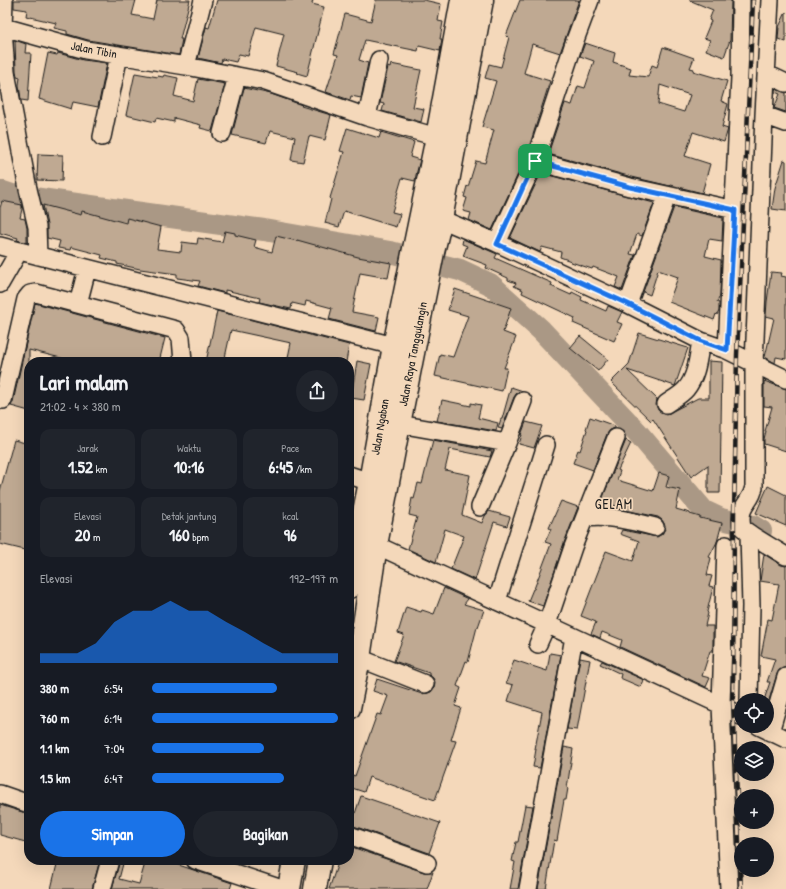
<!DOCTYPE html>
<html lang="id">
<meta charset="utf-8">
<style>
:root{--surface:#171b24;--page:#20242c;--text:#f1f3f6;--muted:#9ea1a6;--accent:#1a73e8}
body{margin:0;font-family:"Patrick Hand",sans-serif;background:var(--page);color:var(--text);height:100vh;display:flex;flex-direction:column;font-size:15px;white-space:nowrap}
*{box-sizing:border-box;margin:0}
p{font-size:13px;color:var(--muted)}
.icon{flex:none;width:22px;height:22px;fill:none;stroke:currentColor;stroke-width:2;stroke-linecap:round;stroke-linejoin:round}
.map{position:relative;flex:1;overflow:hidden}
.sheet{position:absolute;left:24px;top:357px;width:330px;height:508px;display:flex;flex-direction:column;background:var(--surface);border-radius:16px;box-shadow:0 4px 16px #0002}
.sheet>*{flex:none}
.controls{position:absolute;left:734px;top:693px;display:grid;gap:8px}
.controls a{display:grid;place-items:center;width:40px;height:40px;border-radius:50%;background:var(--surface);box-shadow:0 4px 16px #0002;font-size:20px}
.pin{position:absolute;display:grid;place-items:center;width:34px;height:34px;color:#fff;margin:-17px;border-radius:8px;box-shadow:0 2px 6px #0006}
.round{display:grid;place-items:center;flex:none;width:42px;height:42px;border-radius:21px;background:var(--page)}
.overview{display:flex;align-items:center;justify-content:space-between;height:68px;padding:0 16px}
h1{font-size:22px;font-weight:800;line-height:30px}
.metrics{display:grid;grid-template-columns:repeat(3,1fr);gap:6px;height:68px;padding:4px 16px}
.metrics div{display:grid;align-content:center;border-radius:10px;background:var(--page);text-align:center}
.metrics b{font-size:17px;font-weight:800}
.metrics small{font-size:11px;font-weight:400}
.metrics p{font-size:11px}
.chart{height:112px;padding:8px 16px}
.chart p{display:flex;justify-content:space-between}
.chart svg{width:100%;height:72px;margin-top:4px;fill:var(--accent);opacity:.7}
.primary-button{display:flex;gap:8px;margin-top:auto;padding:8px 16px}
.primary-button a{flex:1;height:46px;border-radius:24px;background:var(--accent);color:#fff;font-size:16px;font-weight:800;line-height:46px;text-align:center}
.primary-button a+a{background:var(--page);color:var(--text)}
ul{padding:0 16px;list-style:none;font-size:13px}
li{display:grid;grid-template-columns:64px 48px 1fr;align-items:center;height:30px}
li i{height:10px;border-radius:5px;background:var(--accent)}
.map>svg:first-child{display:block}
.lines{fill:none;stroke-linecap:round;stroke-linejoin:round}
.river{stroke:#aa9885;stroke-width:22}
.building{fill:#bfa992;stroke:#1c1c1c;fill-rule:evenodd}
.minor-casing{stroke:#1c1c1c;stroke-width:20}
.highway-casing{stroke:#1c1c1c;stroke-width:25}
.minor{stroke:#f4d8ba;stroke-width:17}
.highway{stroke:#f4d8ba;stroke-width:22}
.rail-casing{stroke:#1c1c1c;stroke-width:4.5}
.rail{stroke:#f4d8ba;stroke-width:3;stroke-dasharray:9;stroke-linecap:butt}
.route-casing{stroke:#fff;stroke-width:8}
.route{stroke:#1a73e8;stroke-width:5}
.labels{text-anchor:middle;stroke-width:3.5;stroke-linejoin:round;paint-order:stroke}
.street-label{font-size:12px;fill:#1c1c1c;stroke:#f4d8ba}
.quarter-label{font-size:14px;letter-spacing:1px;fill:#1c1c1c;stroke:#f4d8ba}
</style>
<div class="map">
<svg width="786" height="889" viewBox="0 0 786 889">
<rect width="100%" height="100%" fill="#f4d8ba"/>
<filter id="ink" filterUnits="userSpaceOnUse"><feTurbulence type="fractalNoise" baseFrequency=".025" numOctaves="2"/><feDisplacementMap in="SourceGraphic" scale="8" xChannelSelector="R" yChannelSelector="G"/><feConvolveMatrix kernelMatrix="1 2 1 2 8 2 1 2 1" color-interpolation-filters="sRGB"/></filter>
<g filter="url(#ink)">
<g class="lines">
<path class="river" d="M0,191L12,195L264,230L390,252L460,270L490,284L541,330L638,433L704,511L721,519L753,526L761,531"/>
</g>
<path class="building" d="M14,0H136L132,15L153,19L157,0H190L180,39H182L179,55L88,40L67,34V31L54,28L56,23L26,16L27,10L14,8Z
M217,0H313L312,4L324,7L307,76L297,73L298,72L276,66L284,34L256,27L248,56L239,54L236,62L222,59L221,63L198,58L206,27L209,28Z
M376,0H424L441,4L438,21L443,22L440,39H442L440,51L419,46L418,51L365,40L359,60L368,63L361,98L351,96L350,100L326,92L338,55L334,54L345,14L371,21Z
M520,0H579L560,53L532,44L524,73L550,81L526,157L492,230L469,220L471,213L463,211L467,198L464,197L467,186L468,187L476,161L485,163L494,130L482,127L496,81L485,78L489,64L501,67L509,37L506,36Z
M689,0H731L730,40L724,57L706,50L710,40L704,38L711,21L709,20L713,10Z
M786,12V42L778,39L779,27Z
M15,40L26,44L25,53H31L28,101L21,100L19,85L20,77L17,76L16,71Z
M585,43L615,53L613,62L631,68L629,75L648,77L652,65L657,67L663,47L694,58L690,68L694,69L693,71L727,81L721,101L728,104L722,127L728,129L724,142L693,132L685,156L710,164L702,193L671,185L670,186L632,177L548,154L565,103L572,105L578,86L585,88L594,61L580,56ZM660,85L690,95L684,112L658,104Z
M48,53L57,55L58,53L83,60L107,63L98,107L73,102L71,109L39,99Z
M391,64L421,70L413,107L424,109L421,122L382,111L384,104L380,103L388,67L390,68Z
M135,73L158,77V76L163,77L164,75L178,78L174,96L193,101L198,79L225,84L212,131L200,128L201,125L174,118V122L156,118L155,122L126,115Z
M244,88L271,94L302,105L301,106L331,115L325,140L309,136L303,162L291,160L295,137L270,131L266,143L232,135Z
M775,89L786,93V112L774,108L780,94L775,92Z
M347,128L379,138L381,132L414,142L410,157L420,160L416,175L415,181L402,178L392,212L400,214L396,227L344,211L339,227L325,223L331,199L330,198L344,152L340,151Z
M38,154L63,155L62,181L37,180Z
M784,160L786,161V211L772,209L775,188Z
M541,173L654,203L642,236L637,234L630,254L635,255L622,290L615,287L619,277L593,267L592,269L571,262V261L560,257L561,252L542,247L540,252L510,238Z
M2,201L22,205V209L20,218L25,219L27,228V243L17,240L18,238L0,233V208Z
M43,205L81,215L82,211L126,223L127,218L161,227L157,249L181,252L182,242L197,244L198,238L222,242L225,231L235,233V235L256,240L254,247L272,252L276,236L297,241V240L358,257L391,263L388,278L360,273L352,312L379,317L376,331L329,319L332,308L306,301L305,306L292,303L291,309L259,302L260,298L225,290V293L198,286L200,281L177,278V274L140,269L117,264V262L101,258L102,255L71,247L70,250L58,248L60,241L47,238V225Z
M674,207L723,218L722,241L709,239L705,256L721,260L720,296L717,302L719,303V311L717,315L716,314L714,320L669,302L678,277L658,270L650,295L643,292Z
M463,239L497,254L495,258L552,283L551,286L571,295L572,292L582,297L581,300L606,311L608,306L622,312L617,322L622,324L614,341L573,323L575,318L522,293L523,290L514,286L516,283L508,280V278L486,268L487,265L463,256L467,246L462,244Z
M771,272L782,273L781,276L786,277V359L776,357L775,363L765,357L774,318L766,316L767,302Z
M455,289L511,308L503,332L516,337L504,368H507L502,391L435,376L440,354L453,357L468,316L448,310Z
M35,303L165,338L159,362H77L29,350V411L11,406L13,402Z
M217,311L349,345L346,362H287L291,343L231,330L224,362H206Z
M639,333L688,348L675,386L627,370L657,399L656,405L658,410L662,413L666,415L671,412L698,398H709V361L722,362L720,493H708V465L691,477L653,419L651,421L611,382L629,364Z
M580,336L608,359L598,371L570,348Z
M357,361L371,364L364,400L351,398Z
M764,381L786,389V451L764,444V439L766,431H765L772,407L764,406Z
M511,387L523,391L517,393L514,397L502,429L498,428L501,419H502Z
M442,400L471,406V403L481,405L478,418L498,423L496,431L437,421Z
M590,417L615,426V428L610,430L607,434L593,470L573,463L578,450L580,451L587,430L586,429Z
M526,422L542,426L534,448L519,444L522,435H521Z
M14,440L29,444V551L0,544V491Z
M433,440L492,451L490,457L450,449L445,470L470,475L462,515L482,523L485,516L489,511L510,517L507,526L494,522L475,580L451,569L464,536L445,529L436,562L408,549L417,517L409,515L412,498L414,499L418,483L422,484Z
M626,440L631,443L618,470L620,471L617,480L653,491L659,473L669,476L666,487L680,490L676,509L690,513V514L700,517V518L722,523L717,542L709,557L711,558L707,575L712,576L709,586L713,587L707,612L708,613L705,626H713V651H710L702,676L710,678L706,687L620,647L622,640L602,632L600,638L591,634L596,622L581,616L606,551L633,561L639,541L620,534L622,530L657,537L662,534L665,529V525L662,520L658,517L625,510L606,502L604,507H599Z
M768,486L786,495V526L756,513Z
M561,501L578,507L564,543L543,606L528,601L533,589H534L551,544L545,542L551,529L549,528Z
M764,554L781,565L786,566V667L779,670L777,674L767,707V700H764L770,682H767L775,659L761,656L768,619L772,620L779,584L760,581Z
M444,588L468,599L464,604L484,610L478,627H477L468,662L466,661L457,686L461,688L455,706L461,708L451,740L456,741L435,800L369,777L364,792L349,787L353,775L355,776L377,714L381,715L388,696L373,691L377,679L422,694L431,692L434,688L435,682L433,678L429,675V673L394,661L404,635L398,633L406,607L421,612L422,610L434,614Z
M550,653L561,655L540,768L533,767L536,749H535L542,712L508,701L513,685L506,683L514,660L547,671Z
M580,658L590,660L577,730L567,729Z
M602,661L644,680L641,687L620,678L621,674L600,664Z
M564,747L573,749L567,788H568L566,800H564L557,841L554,840L546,889H538Z
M361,796L440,823L429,853L351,825Z
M0,805L29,814V843L0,835Z
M525,805L533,806L518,889H510L515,862L512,861L516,842H518Z
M349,846L424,872H433L427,889H329L339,860H349Z
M58,860H100L92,889H51Z
M120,860H124L119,879L139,884L146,860H164L232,883L230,889H112Z"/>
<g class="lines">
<g class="minor-casing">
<path id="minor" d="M4,0L3,28L6,72L28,189L37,227L38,256
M770,0L764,115L754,364V487C752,499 746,501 742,511C741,515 741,523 742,527C746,533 778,551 786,556
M0,26L86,50L186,66L263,81L367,117L437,137
M186,66L203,0
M767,74L786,83
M764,115L786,123
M367,117L379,60
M222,133L237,76
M102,137L119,55
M535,161L630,187L735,210
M441,219L497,243L628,304L701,341L727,350L786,379
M497,243L535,161L574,43L590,0
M0,246L394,346
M0,284L19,251
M78,304L87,269
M628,304L667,196
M727,350L740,77L741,0
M3,400L26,299L30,294L36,293L176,330L181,338L183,362
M666,404C673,399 681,395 686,389C697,376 698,357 701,341
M399,424L507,443L480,507
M507,443L523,401
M349,475L370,482
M585,518C609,515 632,521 655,527
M376,545L721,705L741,716
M726,545L721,705L729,889
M497,601L546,445
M538,644L547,624L573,547L616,438
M359,658L425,684
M749,700L751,606L749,533
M759,726L786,739
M770,732L786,677
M0,794L29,804
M349,835L427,863
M195,860L282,889
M102,889L110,860
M528,889L574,637"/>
</g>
<g class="highway-casing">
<path id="highway" d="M349,587L370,482L394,346L437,137L462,0
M349,708L359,658L376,545L399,424L433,252L441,219L482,0
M289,889L294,860
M315,889L320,860"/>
</g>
<use href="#minor" class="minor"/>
<use href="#highway" class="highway"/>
<g class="rail-casing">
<path id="rail" d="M741,889L733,702L734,514L737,355L753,0"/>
</g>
<use href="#rail" class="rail"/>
</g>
</g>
<g class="lines" filter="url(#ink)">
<g class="route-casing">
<path id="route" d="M535,161L630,187L735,210L727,350L701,341L628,304L497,244Z"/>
</g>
<use href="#route" class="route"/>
</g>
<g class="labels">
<g class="street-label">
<text transform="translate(94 50) rotate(11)" y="4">Jalan Tibin</text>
<text transform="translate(413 354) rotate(-79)" y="4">Jalan Raya Tanggulangin</text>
<text transform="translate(380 427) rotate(-80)" y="4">Jalan Ngaban</text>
</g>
<g class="quarter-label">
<text x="614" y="509">GELAM</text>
</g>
</g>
</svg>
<div class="controls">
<a><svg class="icon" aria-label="locate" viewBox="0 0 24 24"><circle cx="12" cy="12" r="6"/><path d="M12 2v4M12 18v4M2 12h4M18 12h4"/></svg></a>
<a><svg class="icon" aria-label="layers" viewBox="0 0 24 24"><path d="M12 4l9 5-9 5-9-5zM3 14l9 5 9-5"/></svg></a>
<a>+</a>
<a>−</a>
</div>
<div class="pin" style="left:535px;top:161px;background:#1e9e55"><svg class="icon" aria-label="arrive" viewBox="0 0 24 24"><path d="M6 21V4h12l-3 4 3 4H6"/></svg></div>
<section class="sheet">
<div class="overview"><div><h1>Lari malam</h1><p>21:02 · 4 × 380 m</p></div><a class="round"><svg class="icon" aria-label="share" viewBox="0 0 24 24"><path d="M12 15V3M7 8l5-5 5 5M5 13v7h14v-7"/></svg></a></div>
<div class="metrics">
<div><p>Jarak</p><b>1.52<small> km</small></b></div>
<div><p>Waktu</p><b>10:16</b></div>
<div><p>Pace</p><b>6:45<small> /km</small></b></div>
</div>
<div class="metrics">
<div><p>Elevasi</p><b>20<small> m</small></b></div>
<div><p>Detak jantung</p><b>160<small> bpm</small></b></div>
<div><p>kcal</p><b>96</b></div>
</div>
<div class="chart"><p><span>Elevasi</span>192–197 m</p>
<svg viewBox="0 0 160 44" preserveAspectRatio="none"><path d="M0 44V38L10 38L20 38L30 32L40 19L50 12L60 12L70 6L80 12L90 12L100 19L110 25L120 32L130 38L140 38L150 38L160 38V44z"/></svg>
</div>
<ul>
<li><b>380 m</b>6:54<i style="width:67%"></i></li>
<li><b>760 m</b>6:14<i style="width:100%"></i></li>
<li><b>1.1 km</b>7:04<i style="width:60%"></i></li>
<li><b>1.5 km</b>6:47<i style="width:71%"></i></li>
</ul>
<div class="primary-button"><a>Simpan</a><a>Bagikan</a></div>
</section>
</div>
